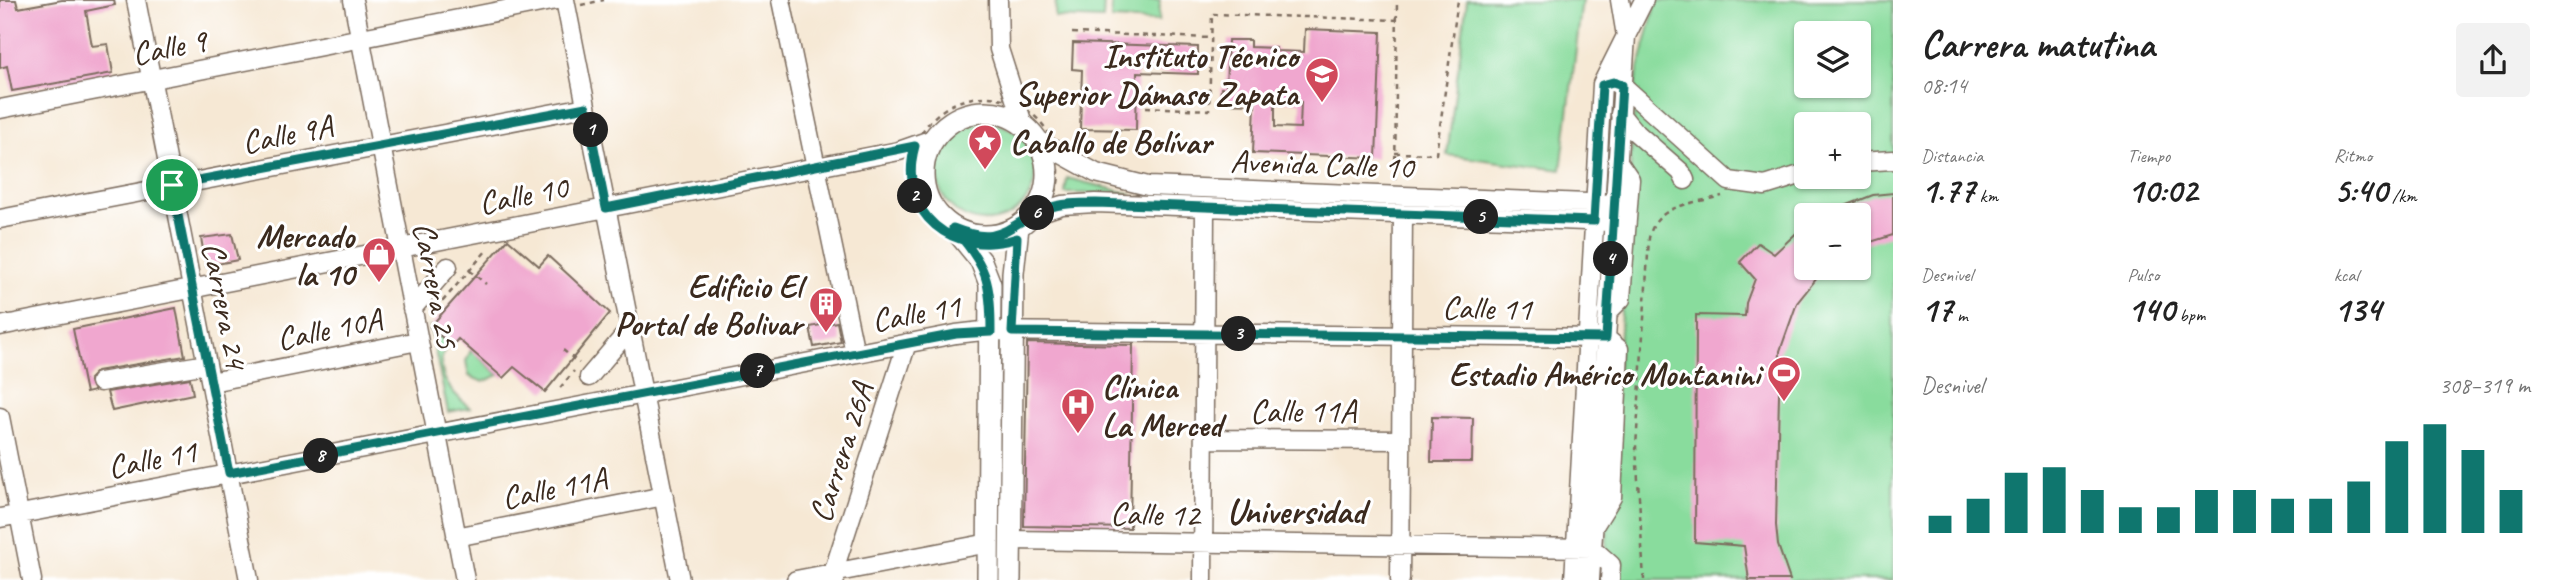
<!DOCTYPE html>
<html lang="es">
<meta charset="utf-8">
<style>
:root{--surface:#fff;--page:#f2f2f2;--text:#222;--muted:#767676;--accent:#0f766e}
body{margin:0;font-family:Caveat,sans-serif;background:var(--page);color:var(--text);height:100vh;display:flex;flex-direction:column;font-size:26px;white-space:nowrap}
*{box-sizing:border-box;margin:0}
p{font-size:23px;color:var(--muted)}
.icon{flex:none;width:38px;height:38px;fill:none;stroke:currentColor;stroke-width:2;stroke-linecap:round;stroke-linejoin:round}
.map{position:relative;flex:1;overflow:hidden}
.drawer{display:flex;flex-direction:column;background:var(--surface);width:665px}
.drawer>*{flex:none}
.fabs{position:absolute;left:1794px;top:21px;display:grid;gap:14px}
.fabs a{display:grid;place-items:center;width:77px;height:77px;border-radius:7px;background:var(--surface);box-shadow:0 2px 5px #0004;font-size:35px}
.pin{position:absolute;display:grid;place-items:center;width:60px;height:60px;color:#fff;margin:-30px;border:4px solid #fff;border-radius:50%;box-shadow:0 2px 7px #0007}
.km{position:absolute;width:35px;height:35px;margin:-18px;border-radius:50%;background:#222;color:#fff;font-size:19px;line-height:35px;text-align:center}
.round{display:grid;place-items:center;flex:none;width:74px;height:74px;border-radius:7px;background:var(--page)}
.summary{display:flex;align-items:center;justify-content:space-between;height:119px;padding:0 28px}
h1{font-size:38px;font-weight:800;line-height:52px}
.stats{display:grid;grid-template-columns:repeat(3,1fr);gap:10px;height:119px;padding:7px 28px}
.stats div{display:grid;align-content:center}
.stats b{font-size:35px;font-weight:800}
.stats small{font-size:19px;font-weight:400}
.stats p{font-size:19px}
.chart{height:196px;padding:14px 28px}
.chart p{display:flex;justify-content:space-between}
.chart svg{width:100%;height:126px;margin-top:7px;stroke:var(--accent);stroke-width:6}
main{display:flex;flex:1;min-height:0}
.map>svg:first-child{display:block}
.green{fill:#89dc9d;stroke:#62835e;stroke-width:2;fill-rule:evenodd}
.building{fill:#f0a7cf;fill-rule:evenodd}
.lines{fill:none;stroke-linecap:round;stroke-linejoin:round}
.minor-casing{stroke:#7c6c5e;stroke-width:21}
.major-casing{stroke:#7c6c5e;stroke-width:24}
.path{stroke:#7c6c5e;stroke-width:2.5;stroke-dasharray:5 5;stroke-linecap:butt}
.minor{stroke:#fff;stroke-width:18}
.major{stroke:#fff;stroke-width:21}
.route-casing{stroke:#fff;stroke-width:14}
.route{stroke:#0f766e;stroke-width:9}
.labels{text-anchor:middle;stroke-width:6;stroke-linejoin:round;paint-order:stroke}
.street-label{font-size:33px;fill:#3b2a1e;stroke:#fff}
.poi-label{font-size:33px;font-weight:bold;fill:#3b2a1e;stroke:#fff;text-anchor:end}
.neighbourhood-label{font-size:35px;font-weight:bold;fill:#3b2a1e;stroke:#fff}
</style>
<main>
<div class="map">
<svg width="1893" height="580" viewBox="0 0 1893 580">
<rect width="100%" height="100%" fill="#fff"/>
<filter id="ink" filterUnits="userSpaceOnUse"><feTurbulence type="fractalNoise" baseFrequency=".0143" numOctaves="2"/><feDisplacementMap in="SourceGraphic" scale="14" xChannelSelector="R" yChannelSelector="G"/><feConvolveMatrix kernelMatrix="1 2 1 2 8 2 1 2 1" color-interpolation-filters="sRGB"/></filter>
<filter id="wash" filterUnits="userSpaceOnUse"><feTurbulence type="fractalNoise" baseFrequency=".00686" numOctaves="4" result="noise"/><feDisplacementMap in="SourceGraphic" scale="28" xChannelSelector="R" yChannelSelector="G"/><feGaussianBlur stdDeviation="1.57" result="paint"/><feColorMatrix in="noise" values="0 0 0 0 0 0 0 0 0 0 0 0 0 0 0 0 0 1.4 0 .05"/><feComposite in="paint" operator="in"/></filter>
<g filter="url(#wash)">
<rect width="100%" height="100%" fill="#f6e8d4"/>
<path class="green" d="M1056,0H1104L1103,19L1055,17Z
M1112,0H1160L1159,21L1111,19Z
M1467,0H1582L1561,170L1447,155Z
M1893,0V580H1604L1636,80L1656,1ZM1806,33H1858V86H1806ZM1806,124H1858V177H1806ZM1806,215H1858V268H1806Z
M937 172a49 49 0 1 1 98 0a49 49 0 1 1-98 0Z
M1067,178L1132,194L1065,193Z
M430,327L448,342C432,370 448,390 470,408L448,412Z
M471,350L499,375L483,382L469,376L466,361Z"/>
<g id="blocks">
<path class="building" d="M0,0H16L18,8L62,0H114L115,5L86,11L92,46L108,44L113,73L12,91L7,66L0,68Z
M1305,29L1381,32L1376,158L1253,153L1255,104L1220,103L1221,88H1226L1228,40H1250V47L1276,48V51L1304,52ZM1275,101L1301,102L1300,128L1275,127Z
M1073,43L1198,47V74L1137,72L1136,130L1080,129L1082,70L1072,69Z
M1893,193V235L1858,246V215H1822L1873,195Z
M1806,224V268H1825L1797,303L1780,351L1776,525L1778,545L1790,580H1749L1744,546L1695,542L1696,315L1745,316L1746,303L1755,279L1740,262L1758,243L1774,254Z
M232,234L238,260L206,266L201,238Z
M508,239L539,266L548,256L610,313L545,392L514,367L503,378L458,339L452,346L430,327Z
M176,308L185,356L97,371L89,379L94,391L86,393L73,329Z
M837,322L841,342L814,347L810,327Z
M1027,343L1133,345L1130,528L1024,526Z
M190,378L193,394L112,411L107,392Z
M1432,417L1473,418L1472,462H1431Z"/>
</g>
</g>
<g filter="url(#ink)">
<use href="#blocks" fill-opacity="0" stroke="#7c6c5e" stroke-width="2"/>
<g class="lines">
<g class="minor-casing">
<path id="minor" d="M136,0L249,580
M353,0L465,580
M565,0L680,580
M781,0L855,353
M998,0L999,49L1023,124
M1615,83L1622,85L1729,181L1765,186L1806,173
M0,109L556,0
M1620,114L1633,130L1681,172L1685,180
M1038,141L1096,173L1148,186L1614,204
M1858,162L1893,160
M1032,215L1062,205L1095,203L1613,222
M0,219L586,107
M412,309L448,267
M1607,313L1621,299L1630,179L1617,160
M0,326L899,151L933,139
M589,377L630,329
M100,382L207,364
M211,382L418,341
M0,417L32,580
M1204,439L1401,440
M0,518L956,334L982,331L1606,338L1619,349L1612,497L1594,526
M456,537L664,496
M1010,540L1592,548
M1592,548L1611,565L1610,580
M796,580L989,543
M835,580L833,573L907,343
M1203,580L1205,207
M1400,580L1403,214
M1574,580L1602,84L1644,0
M1590,580L1626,36L1620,0"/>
</g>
<g class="major-casing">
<path id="major" d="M923 174a62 62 0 1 1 124 0a62 62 0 1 1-124 0Z
M955,229L981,261L990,284L988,580
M1010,580L1013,273L1018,227"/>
</g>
<path class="path" d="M581,5L604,0
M1072,33L1211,38
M911 171a74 74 0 1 1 148 0a74 74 0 1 1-148 0Z
M1146,107L1209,110L1212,14L1397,20
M1395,153L1436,154L1458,0
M1395,180L1397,0
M469,270L486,284
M436,309L487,250
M563,350L579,363
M560,388L574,371
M1644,580L1636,447L1649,238C1656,204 1692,204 1722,196"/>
<use href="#minor" class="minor"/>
<use href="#major" class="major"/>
</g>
</g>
<g class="lines" filter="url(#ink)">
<g class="route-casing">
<path id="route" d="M172,185L586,107L606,208L915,146C896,214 954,259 1017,238L1012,332L1606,338L1622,85L1613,82L1602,85L1594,221L1096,203C1079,203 1061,203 1046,209C1005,225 1003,248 953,228C987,265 991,282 991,332L956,334L229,473L172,185"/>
</g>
<use href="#route" class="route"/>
</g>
<defs>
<g id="school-pin" transform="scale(1.75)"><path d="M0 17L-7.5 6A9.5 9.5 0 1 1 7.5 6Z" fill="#d1495b" stroke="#fff"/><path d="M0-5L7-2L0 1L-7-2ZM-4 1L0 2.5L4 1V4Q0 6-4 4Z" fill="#fff"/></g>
<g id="sight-pin" transform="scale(1.75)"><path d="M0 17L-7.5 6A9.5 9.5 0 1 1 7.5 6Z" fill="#d1495b" stroke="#fff"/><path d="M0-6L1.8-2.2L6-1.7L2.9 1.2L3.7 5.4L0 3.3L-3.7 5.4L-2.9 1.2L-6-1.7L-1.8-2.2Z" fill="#fff"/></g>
<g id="shop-pin" transform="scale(1.75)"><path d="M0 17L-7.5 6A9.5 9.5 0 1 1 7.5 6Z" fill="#d1495b" stroke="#fff"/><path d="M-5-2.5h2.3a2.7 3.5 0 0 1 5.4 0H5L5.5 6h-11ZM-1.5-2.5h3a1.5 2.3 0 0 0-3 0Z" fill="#fff"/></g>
<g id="building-pin" transform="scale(1.75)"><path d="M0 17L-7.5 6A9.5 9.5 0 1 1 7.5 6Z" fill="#d1495b" stroke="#fff"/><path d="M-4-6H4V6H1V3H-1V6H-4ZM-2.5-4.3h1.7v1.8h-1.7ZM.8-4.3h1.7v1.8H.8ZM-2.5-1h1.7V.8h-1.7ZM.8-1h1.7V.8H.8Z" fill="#fff"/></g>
<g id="stadium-pin" transform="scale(1.75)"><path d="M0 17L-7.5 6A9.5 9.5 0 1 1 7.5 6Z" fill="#d1495b" stroke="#fff"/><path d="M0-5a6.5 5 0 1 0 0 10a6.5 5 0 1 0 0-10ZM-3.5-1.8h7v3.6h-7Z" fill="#fff"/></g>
<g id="hospital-pin" transform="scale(1.75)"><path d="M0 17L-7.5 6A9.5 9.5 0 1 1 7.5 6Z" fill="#d1495b" stroke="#fff"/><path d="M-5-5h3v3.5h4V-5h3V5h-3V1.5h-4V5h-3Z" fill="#fff"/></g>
</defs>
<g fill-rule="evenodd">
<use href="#school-pin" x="1322" y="74"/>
<use href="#sight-pin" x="985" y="141"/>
<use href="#shop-pin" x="379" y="254"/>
<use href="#building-pin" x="826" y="304"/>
<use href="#stadium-pin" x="1784" y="373"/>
<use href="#hospital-pin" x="1078" y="405"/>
</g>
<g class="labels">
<g class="street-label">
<text transform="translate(169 46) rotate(-11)" y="12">Calle 9</text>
<text transform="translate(287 133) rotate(-11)" y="12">Calle 9A</text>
<text transform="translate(1322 163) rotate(2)" y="12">Avenida Calle 10</text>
<text transform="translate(523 194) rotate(-11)" y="12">Calle 10</text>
<text transform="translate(437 285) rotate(79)" y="12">Carrera 25</text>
<text transform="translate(226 305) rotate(79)" y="12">Carrera 24</text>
<text transform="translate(1487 307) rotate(1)" y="12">Calle 11</text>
<text transform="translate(916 312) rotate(-10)" y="12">Calle 11</text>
<text transform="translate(329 328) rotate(-11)" y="12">Calle 10A</text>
<text x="1303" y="422">Calle 11A</text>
<text transform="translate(840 452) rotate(-72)" y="12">Carrera 26A</text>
<text transform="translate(152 458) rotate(-11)" y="12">Calle 11</text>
<text transform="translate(554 487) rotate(-11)" y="12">Calle 11A</text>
<text transform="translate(1155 513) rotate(1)" y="12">Calle 12</text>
</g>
<g class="poi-label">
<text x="1298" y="67">Instituto Técnico<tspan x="1298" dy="38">Superior Dámaso Zapata</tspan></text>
<text x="1010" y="153" text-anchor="start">Caballo de Bolívar</text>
<text x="354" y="247">Mercado<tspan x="354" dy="38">la 10</tspan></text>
<text x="802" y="297">Edificio El<tspan x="802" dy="38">Portal de Bolivar</tspan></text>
<text x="1760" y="385">Estadio Américo Montanini</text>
<text x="1102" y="398" text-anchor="start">Clínica<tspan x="1102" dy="38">La Merced</tspan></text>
</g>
<g class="neighbourhood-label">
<text x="1296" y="523">Universidad</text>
</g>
</g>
</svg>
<div class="fabs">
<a><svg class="icon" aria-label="layers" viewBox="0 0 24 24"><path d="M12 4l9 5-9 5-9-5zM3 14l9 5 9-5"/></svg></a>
<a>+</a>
<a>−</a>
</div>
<div class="pin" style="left:172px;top:185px;background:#1e9e55"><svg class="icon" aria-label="arrive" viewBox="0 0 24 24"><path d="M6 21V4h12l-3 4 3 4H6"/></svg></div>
<b class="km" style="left:591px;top:130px">1</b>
<b class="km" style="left:915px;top:196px">2</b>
<b class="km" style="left:1239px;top:334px">3</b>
<b class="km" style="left:1611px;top:259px">4</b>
<b class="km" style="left:1481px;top:217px">5</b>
<b class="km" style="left:1037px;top:213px">6</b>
<b class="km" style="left:758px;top:371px">7</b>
<b class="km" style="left:321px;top:456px">8</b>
</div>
<section class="drawer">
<div class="summary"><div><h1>Carrera matutina</h1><p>08:14</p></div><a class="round"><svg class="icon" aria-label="share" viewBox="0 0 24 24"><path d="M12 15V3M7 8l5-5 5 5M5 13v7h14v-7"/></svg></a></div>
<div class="stats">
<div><p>Distancia</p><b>1.77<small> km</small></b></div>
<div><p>Tiempo</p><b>10:02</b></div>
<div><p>Ritmo</p><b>5:40<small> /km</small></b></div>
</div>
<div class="stats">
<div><p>Desnivel</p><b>17<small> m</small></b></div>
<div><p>Pulso</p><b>140<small> bpm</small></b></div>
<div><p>kcal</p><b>134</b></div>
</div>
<div class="chart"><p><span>Desnivel</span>308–319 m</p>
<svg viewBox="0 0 160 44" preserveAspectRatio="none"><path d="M5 44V38M15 44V32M25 44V23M35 44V21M45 44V29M55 44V35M65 44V35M75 44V29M85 44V29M95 44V32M105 44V32M115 44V26M125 44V12M135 44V6M145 44V15M155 44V29"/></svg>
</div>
</section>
</main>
